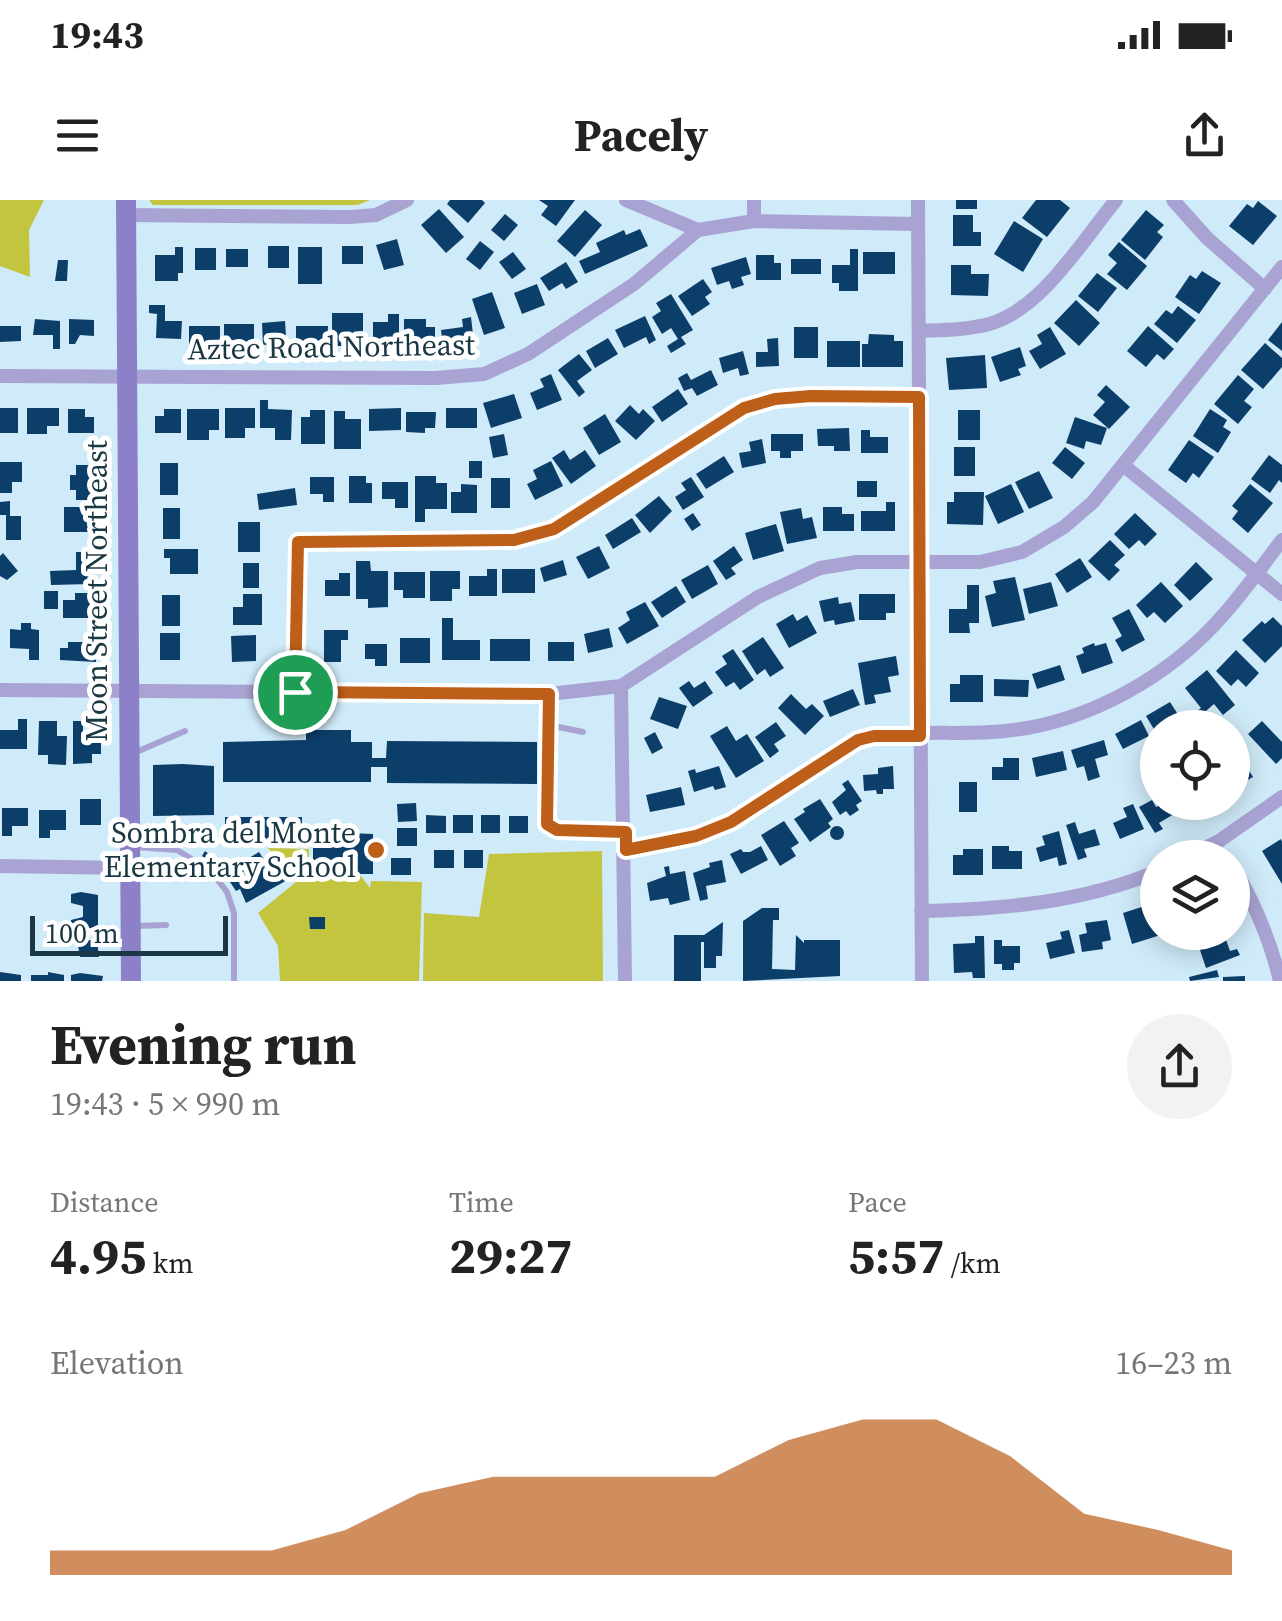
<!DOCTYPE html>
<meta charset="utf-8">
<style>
:root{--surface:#fff;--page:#f2f2f2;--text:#222;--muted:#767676;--accent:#bd5e19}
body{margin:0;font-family:"Source Serif 4",serif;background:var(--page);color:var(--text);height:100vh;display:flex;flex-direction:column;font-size:38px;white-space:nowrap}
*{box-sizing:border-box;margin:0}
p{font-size:32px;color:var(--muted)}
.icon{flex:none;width:55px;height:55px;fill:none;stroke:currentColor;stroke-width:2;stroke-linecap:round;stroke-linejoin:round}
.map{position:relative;height:781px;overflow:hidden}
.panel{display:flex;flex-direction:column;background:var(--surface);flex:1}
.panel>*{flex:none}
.tools{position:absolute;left:1140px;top:510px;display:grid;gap:20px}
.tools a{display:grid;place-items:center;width:110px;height:110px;border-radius:50%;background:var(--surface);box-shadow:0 5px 25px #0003;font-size:50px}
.scale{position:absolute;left:30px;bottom:25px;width:198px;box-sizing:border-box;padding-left:10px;border:5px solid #1a3744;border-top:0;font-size:28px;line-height:35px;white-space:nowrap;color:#1a3744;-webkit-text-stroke:8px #fff;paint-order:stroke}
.pin{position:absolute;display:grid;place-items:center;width:85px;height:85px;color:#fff;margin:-42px;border:5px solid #fff;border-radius:50%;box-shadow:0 2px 10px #0007}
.round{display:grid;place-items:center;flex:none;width:105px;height:105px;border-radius:52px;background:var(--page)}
.headline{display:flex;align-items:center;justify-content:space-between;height:170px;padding:0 50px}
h1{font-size:55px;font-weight:700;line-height:75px}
.figures{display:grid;grid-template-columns:repeat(3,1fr);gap:15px;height:170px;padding:10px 50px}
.figures div{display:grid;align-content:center}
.figures b{font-size:50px;font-weight:700}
.figures small{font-size:28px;font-weight:400}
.figures p{font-size:28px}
.chart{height:280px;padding:20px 50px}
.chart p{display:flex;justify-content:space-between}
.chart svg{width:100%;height:180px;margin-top:10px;fill:var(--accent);opacity:.7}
.status{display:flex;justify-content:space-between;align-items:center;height:70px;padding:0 50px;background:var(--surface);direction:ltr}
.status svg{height:28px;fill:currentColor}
header{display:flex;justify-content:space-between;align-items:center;height:130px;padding:0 50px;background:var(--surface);font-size:45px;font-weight:700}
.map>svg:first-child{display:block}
.green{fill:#c3c53f}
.building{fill:#0c3e6a}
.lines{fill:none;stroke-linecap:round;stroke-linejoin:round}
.lane{stroke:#a9a3d3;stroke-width:6}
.street{stroke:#a9a3d3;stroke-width:14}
.secondary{stroke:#8c81c8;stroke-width:20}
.route-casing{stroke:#fff;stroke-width:20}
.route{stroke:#bd5e19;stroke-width:12}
.poi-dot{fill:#bd5e19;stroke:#fff;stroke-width:4}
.labels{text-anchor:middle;stroke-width:10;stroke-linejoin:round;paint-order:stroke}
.street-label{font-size:30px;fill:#1a3744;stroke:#fff}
.poi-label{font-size:30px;fill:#1a3744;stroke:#fff;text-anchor:end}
</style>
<div class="status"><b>19:43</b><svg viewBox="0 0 49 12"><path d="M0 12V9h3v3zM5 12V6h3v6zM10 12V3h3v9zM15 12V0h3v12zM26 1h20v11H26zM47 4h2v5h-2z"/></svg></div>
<header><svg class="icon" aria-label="menu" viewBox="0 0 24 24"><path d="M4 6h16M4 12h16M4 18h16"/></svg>Pacely<svg class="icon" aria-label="share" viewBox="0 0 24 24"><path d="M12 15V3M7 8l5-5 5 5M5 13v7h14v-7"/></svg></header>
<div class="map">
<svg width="1282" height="781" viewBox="0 0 1282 781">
<rect width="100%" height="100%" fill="#cfeaf8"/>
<path class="green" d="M0,0H44L29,30L30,77L0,66Z
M149,0H370L358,5H153Z
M268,648L309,649V674L361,676L370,688L371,681L422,682L419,781H280L278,746L258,713L296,682Z
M602,651L603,781H423L424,713L479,717L489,654Z"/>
<path class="building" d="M450,0H482L485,3L468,23L447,4Z
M539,0H575L556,26L541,15L548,6Z
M956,0H977V9H956Z
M1036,0H1060L1070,8L1047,37L1022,18Z
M1258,1L1277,16L1253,45L1229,26L1247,4L1253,8Z
M439,9L464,37L446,53L421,25Z
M585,10L602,25L575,57L557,41Z
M1146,10L1164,25L1157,32L1163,37L1145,60L1121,40Z
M505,14L518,25L504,41L491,30Z
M953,15H973V32H981V46H953Z
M1014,21L1043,39L1023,72L994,54Z
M640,29L648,46L585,74L579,61L600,52L596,43L624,30L626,35Z
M397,39L404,65L384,70L376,45Z
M480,41L494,52L480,70L466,59Z
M1119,42L1147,66L1127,90L1107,74L1117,63L1108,55Z
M268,46H289V68H268Z
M342,46H363V64H342Z
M175,47H183V73H178V81H155V55H175Z
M298,47H322V84H298Z
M195,48H216V70H195Z
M226,49H248V67H226Z
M850,49H858V91H839V83H832V65H850Z
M513,52L526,69L512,79L499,62Z
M863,52H895V74H863Z
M756,55H774V63H781V80H756Z
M746,57L751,74L741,77L744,85L732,89L729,81L717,85L711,68Z
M791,59H821V74H791Z
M58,60H68L67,81H55Z
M566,62L578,82L566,89L562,83L549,91L540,78Z
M951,65H971V74H989L988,96L951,95Z
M1202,71L1221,83L1199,114L1175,97L1190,75L1196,79Z
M1097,73L1117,88L1098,112L1078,96Z
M703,79L712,92L705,97L710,104L692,116L678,96Z
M537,84L545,105L522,114L514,93Z
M492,92L505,128L484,135L472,99Z
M671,94L693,130L681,137L686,144L671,153L667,146L678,139L671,128L662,134L652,117L661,111L656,103Z
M1076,100L1100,123L1079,146L1054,123Z
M149,105H165V121H182L181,139L156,138L157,114L149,113Z
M1178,106L1196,120L1177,143L1154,124L1166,110L1172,114Z
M332,113H363V146H332Z
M388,114H399V139H373V122H388Z
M645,116L656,140L649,144L646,137L624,148L615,130Z
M471,117L474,143L443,147L441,130L463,127L462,119Z
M35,119L60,121V149H53V135H33Z
M69,119L94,120V136L80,135L75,144H69Z
M404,119H426V127H435V138H426V145H404Z
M285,121L286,136L274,137V144L263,145L262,123Z
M1282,122V151L1268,140Z
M224,124H254V144H224Z
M0,126H21V141L0,142Z
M189,126H220V146H189Z
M296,126H328L327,148H296Z
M1148,126L1174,149L1164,160L1157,154L1146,167L1127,151Z
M794,127H818V158H794Z
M1050,127L1066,154L1040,169L1029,151L1042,144L1037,135Z
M869,134L894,135V141H903V167H862V144H868Z
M608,138L618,154L595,168L586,151Z
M778,138L779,166L756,167V152H768L767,139Z
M827,141H860V167H827Z
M1265,143L1282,158V167L1263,189L1241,170Z
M1020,147L1026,166L1018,169L1021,175L1000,182L991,157Z
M743,151L749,174L740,176L738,168L723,173L719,158Z
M579,154L592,170L577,181L585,192L579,197L558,170Z
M985,155L987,188L949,190L946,158Z
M711,170L718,185L697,196L692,188L684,191L678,178L687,173L691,180Z
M551,174L562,200L537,210L530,193L544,187L540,179Z
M1238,175L1254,189L1244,201L1252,207L1238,224L1214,204Z
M1106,185L1130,207L1109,229L1093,215L1105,202L1097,195Z
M678,189L688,204L662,222L652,207Z
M514,194L522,218L491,228L483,203Z
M260,200H268V209L292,210L291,240H275V228H260Z
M630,205L639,214L643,209L655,221L636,240L615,221Z
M0,208H18V233H0Z
M27,208H59V226H47V234H27Z
M225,208H255V228H245V238H225Z
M401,208V230L369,231V209Z
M446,208H477V228H446Z
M68,209H85V217H94V233H68Z
M164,209H181V233H155V216H164Z
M187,209H219V230H209V240H187Z
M1210,209L1227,220L1223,227L1231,232L1218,253L1193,236Z
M310,210H325V244H301V217H310Z
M958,210H980V240H958Z
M334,211H345V219H361V249H334Z
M406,212H436L435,228H425V233L406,232Z
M605,214L621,242L599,255L583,228Z
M1075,217L1107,228L1101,245L1086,241L1084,249L1066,243Z
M849,228L850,251H834V246H818L817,229Z
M861,230H870V237H888V253H861Z
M504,234L508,255L493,258L489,237Z
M771,234H803V251H791V258H780V251H771Z
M762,239L766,263L742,268L739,253L751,251L749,242Z
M1189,240L1214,257L1199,278L1193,273L1186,283L1168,270Z
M954,247H975V276H954Z
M1065,247L1085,263L1072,279L1052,263Z
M564,250L570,260L585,250L596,266L571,284L552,258Z
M1269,255L1282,265V283L1279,280L1270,293L1251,279Z
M724,256L734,272L706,289L696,274Z
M469,261H482V278H469Z
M551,261L563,286L535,300L527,284L537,279L533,270Z
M0,262H22V282H12V293H0Z
M160,263H178V295H160Z
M76,265H91V300H76V290H70V275H76Z
M1039,271L1053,298L1029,309L1015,282Z
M349,276H366V283H372V303H349Z
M415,276H436V283H447V309H425V322H415Z
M310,277H334V302H323V294H310Z
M691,277L704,297L683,310L675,297L686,290L681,283Z
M491,278H510V308H491Z
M857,281H877V297H857Z
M382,282H408V308H395V299H382Z
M461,284L477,285V313H451V292H461Z
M1011,284L1024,312L998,324L985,296Z
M1250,284L1273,303L1248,333L1232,319L1238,311L1232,306Z
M295,288L297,305L259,310L257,294Z
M954,292H984L983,325L947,324V302H954Z
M659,296L672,311L650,333L635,315Z
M10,301V316H21V340H6V315H0V302Z
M886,302H895V331H861V311H886Z
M64,307H88V332H64Z
M823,307H842V314H854V331H823Z
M163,308H180V339H163Z
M801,308L803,319L812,317L817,338L787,344L780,312Z
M693,313L701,325L692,331L684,319Z
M1135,313L1157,334L1145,346L1139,340L1129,349L1114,334Z
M632,318L641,332L613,349L605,335Z
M238,322H260V352H238Z
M776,324L784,351L753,360L745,333Z
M1110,340L1125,355L1114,365L1120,370L1109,381L1088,361Z
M599,346L610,368L588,379L576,357Z
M734,346L743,360L731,368L736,374L726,380L713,361Z
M164,349H198V374H170V358H164Z
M76,352H91V384L51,385L50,371L76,370Z
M3,353L18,371L7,380L0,376V356Z
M1080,358L1092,377L1067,393L1055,374Z
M563,360L567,375L544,382L540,368Z
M356,361H370L371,371H388V407L368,408V399H356Z
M1196,362L1213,379L1190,401L1174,385Z
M243,363H259V388H243Z
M708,365L718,384L692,399L681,380Z
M487,369H497V396H469V376H487Z
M502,369H535V393H502Z
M430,371H460V389H452V401H430Z
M394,372H425V398H403V390H394Z
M339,373H350V396H325V380H339Z
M1015,377L1025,420L992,427L985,396L996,393L993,381Z
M1051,382L1058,406L1029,414L1023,389Z
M1161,382L1183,406L1165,423L1154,412L1147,418L1136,405Z
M967,385H979V423H969L970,433H949V409H967Z
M676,386L686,402L662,418L651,402Z
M44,391H58V409H44Z
M75,393H92V418H63V400H75Z
M243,394H262V425H233V407H243Z
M859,394H895V413H886V420H859Z
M162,395H180V426H162Z
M838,397L839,404L851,402L855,421L835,425L834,420L824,422L819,401Z
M645,402L659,426L627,444L618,428L630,420L626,412Z
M1129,409L1145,440L1122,452L1115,440L1122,436L1112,418Z
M793,414L797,421L807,415L817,433L789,448L776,424Z
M1273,417L1282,426V446L1265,463L1242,440L1262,421L1265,424Z
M442,418H453V440H480V460H442Z
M21,423H31V429L39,430V460H29V449L10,448V429L21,430Z
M609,428L613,447L588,453L584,434Z
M324,430H348V440H341V462H324Z
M160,433H180V460H160Z
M256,435V461L232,462L231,436Z
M763,437L784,468L770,477L765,469L757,475L742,451Z
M400,438H430V463H400Z
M490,439H530V461H490Z
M68,442H96V462L60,460V448H68Z
M548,442H574V461H548Z
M1094,443L1095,446L1106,443L1113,463L1082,474L1076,456L1084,453L1082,448Z
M365,444H387V466H375V459H365Z
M733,449L754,480L740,490L734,482L726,487L715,472L727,464L722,456Z
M1236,450L1259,473L1246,487L1238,479L1231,486L1216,471Z
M896,456L899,475L888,477L891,492L874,495L876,503L865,505L858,463Z
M1060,465L1065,480L1037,489L1032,474Z
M1207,470L1235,505L1223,515L1214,504L1206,511L1214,522L1203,528L1193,515L1201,508L1185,488Z
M960,475H983V502H950V484H960Z
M994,479L1029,480L1028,497L994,496Z
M689,481L694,488L705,481L713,493L693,507L679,488Z
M853,489L860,505L830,517L823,501Z
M791,494L806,509L812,504L824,516L805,535L778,508Z
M659,497L687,506L678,529L650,519Z
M1170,502L1179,516L1155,531L1146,516Z
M18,519H27V549H0V530H18Z
M1141,520L1149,536L1123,549L1115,534Z
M39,521H57V536H67L66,565L48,564V555H38Z
M73,521H83V534H101V554H92V563L73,564Z
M1262,521L1282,542V558L1276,564L1248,534Z
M776,522L786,536L774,544L779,551L770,558L755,537Z
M727,526L736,541L747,534L764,561L736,578L710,536Z
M306,530H351V542H372V558H386L387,541L537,542V584L387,583V567H371V582H223V542L306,540Z
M655,532L663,548L652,554L644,538Z
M1104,540L1108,555L1095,559L1100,577L1088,581L1084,566L1077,568L1071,550Z
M1063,551L1067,570L1036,577L1032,558Z
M1003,558H1019V580H992V567H1003Z
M1243,561L1253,577L1232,589V567Z
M183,564L214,566V615L153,616V565Z
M719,566L726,587L715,590L713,586L694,592L688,571L695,569L696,573Z
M893,566L894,589H883V594H877L876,590L864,591L863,575L878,574V568Z
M848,580L862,601L856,605L859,610L850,616L846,611L840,615L832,602L846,590L842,584Z
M959,582H977V612H959Z
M681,587L685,605L650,612L646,595Z
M80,599H101V625H80Z
M820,599L833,619L828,623L831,627L810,642L794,619L805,612L803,609Z
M1152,600L1156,607L1167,602L1174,614L1159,623L1163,629L1155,633L1139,607Z
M1188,602H1213L1195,614Z
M416,603L417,621L398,622L397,604Z
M1133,604L1144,629L1120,639L1113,623L1127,617L1123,608Z
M2,608H28V626H12V636H2Z
M39,610H66V630H50V638H39Z
M426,615L446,616V633H426Z
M453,615H473V633H453Z
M481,615H500V633H481Z
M509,616H528V633H509Z
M225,617H302V641L225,640Z
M784,621L799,643L791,648L796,656L780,666L761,635Z
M1075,622L1079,634L1095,629L1100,645L1084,649L1087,657L1078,660L1066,625Z
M830 633a7 7 0 1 1 14 0a7 7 0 1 1-14 0Z
M397,628H417V646H397Z
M1059,631L1067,664L1059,666L1057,657L1040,662L1036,648L1045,645L1042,636Z
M325,632L373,634V674H313V634Z
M1281,639L1282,642V684L1262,651Z
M761,646L768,660L741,674L730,654L741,649L743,652H750Z
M992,646H1009V651H1022V669H992Z
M963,649H983V675H953V655H963Z
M434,650H454V668H434Z
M464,650H483V668H464Z
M205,651L233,674L243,666L241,663L259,652L267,664L275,660L284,677L286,674L291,678L246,703L240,689L236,691L222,670L202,656Z
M391,658H411V675H391Z
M722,660L726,682L706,686L708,699L700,701L693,673L710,667L709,663Z
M669,666L670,674L685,671L690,700L670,705L668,698L650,701L647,683L666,676L664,667Z
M81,692L98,695V728H87V731L71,728V720L83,717V706L71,703V694Z
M1154,703L1158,732L1167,733L1132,744L1123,713Z
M762,708H779V720H773L772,769L795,770L796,735L804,743V740H840V776L743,781V721Z
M309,717H325V729H310Z
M1107,720L1111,740L1102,742L1103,749L1082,752L1079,735L1087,733L1085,723Z
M723,722L722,756H716V768H704V742H701V781H674V735H704Z
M1069,730L1075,753L1050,759L1046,743L1062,739L1060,732Z
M975,736H984L985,778H973L972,772L954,773L953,744L975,743Z
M1225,737L1230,751L1237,749L1240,755L1206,768L1199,747Z
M77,740H97L99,757H80Z
M994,740H1002V746H1020V763H1014V770H1002V764H994Z
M1217,770L1219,777L1190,781L1189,777Z
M0,772L21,775V781H0Z
M48,772L64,775V781H31V775H48Z
M80,773L103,776L102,781H71V775Z
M1245,776V781H1223V777Z"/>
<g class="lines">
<path class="lane" d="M549,495L547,624L557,631L624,632
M549,525L583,532
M134,553L185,531
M135,647L177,650L210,670L227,692L234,713V781
M136,726L166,725"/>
<path class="street" d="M626,0L698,30
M754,0V21
M918,0L922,781
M1173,0L1207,38L1265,89
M126,15L350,17L376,15L407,0
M919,131C942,130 966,130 989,124C1041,110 1083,40 1116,0
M0,176L436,178L484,174L528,154L634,84L698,30L754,21L918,24
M1123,265L1282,394
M621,486L625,781
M0,490L549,494L621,486L758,397L820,368L857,362H980L1022,352L1064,327L1093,302L1282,67
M295,492L297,342L514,340L554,329L744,208C802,192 860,196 919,197
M626,650L696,636L731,621L858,540C905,528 957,536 1005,531C1088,523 1171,476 1225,413C1245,390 1263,365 1282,340
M1185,658L1219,641L1282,597
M1232,664C1254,702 1270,738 1280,781
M0,666L129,668
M921,711C1003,709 1081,703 1158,671"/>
<path class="secondary" d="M126,0L131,781"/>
</g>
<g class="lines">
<g class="route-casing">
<path id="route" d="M811,196L919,197L920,536H874L858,540L731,622L696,636L626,650V632L557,630L547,624L549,494L295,492L298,342L514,340L554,329L744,208L775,199Z"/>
</g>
<use href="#route" class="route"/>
</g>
<circle class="poi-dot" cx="376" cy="650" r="10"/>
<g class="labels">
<g class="street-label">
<text transform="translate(331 147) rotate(-1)" y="10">Aztec Road Northeast</text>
<text transform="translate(97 391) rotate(-90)" y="10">Moon Street Northeast</text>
</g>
<g class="poi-label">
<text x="356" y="643">Sombra del Monte<tspan x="356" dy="34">Elementary School</tspan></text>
</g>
</g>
</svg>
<div class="tools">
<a><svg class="icon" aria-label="locate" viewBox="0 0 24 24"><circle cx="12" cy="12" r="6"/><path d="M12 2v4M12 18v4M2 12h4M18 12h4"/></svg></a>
<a><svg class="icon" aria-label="layers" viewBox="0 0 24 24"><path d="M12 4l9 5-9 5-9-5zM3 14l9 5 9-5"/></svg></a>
</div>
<div class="scale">100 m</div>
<div class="pin" style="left:295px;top:492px;background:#1e9e55"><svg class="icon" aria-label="arrive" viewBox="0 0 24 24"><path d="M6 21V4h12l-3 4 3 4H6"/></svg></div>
</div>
<section class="panel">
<div class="headline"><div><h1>Evening run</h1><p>19:43 · 5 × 990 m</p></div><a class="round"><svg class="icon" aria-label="share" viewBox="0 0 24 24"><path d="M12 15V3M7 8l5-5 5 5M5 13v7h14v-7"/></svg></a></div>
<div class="figures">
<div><p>Distance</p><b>4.95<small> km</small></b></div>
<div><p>Time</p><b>29:27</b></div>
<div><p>Pace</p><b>5:57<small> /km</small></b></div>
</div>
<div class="chart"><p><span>Elevation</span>16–23 m</p>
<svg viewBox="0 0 160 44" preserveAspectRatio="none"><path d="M0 44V38L10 38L20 38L30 38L40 33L50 24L60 20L70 20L80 20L90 20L100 11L110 6L120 6L130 15L140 29L150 33L160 38V44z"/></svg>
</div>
</section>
